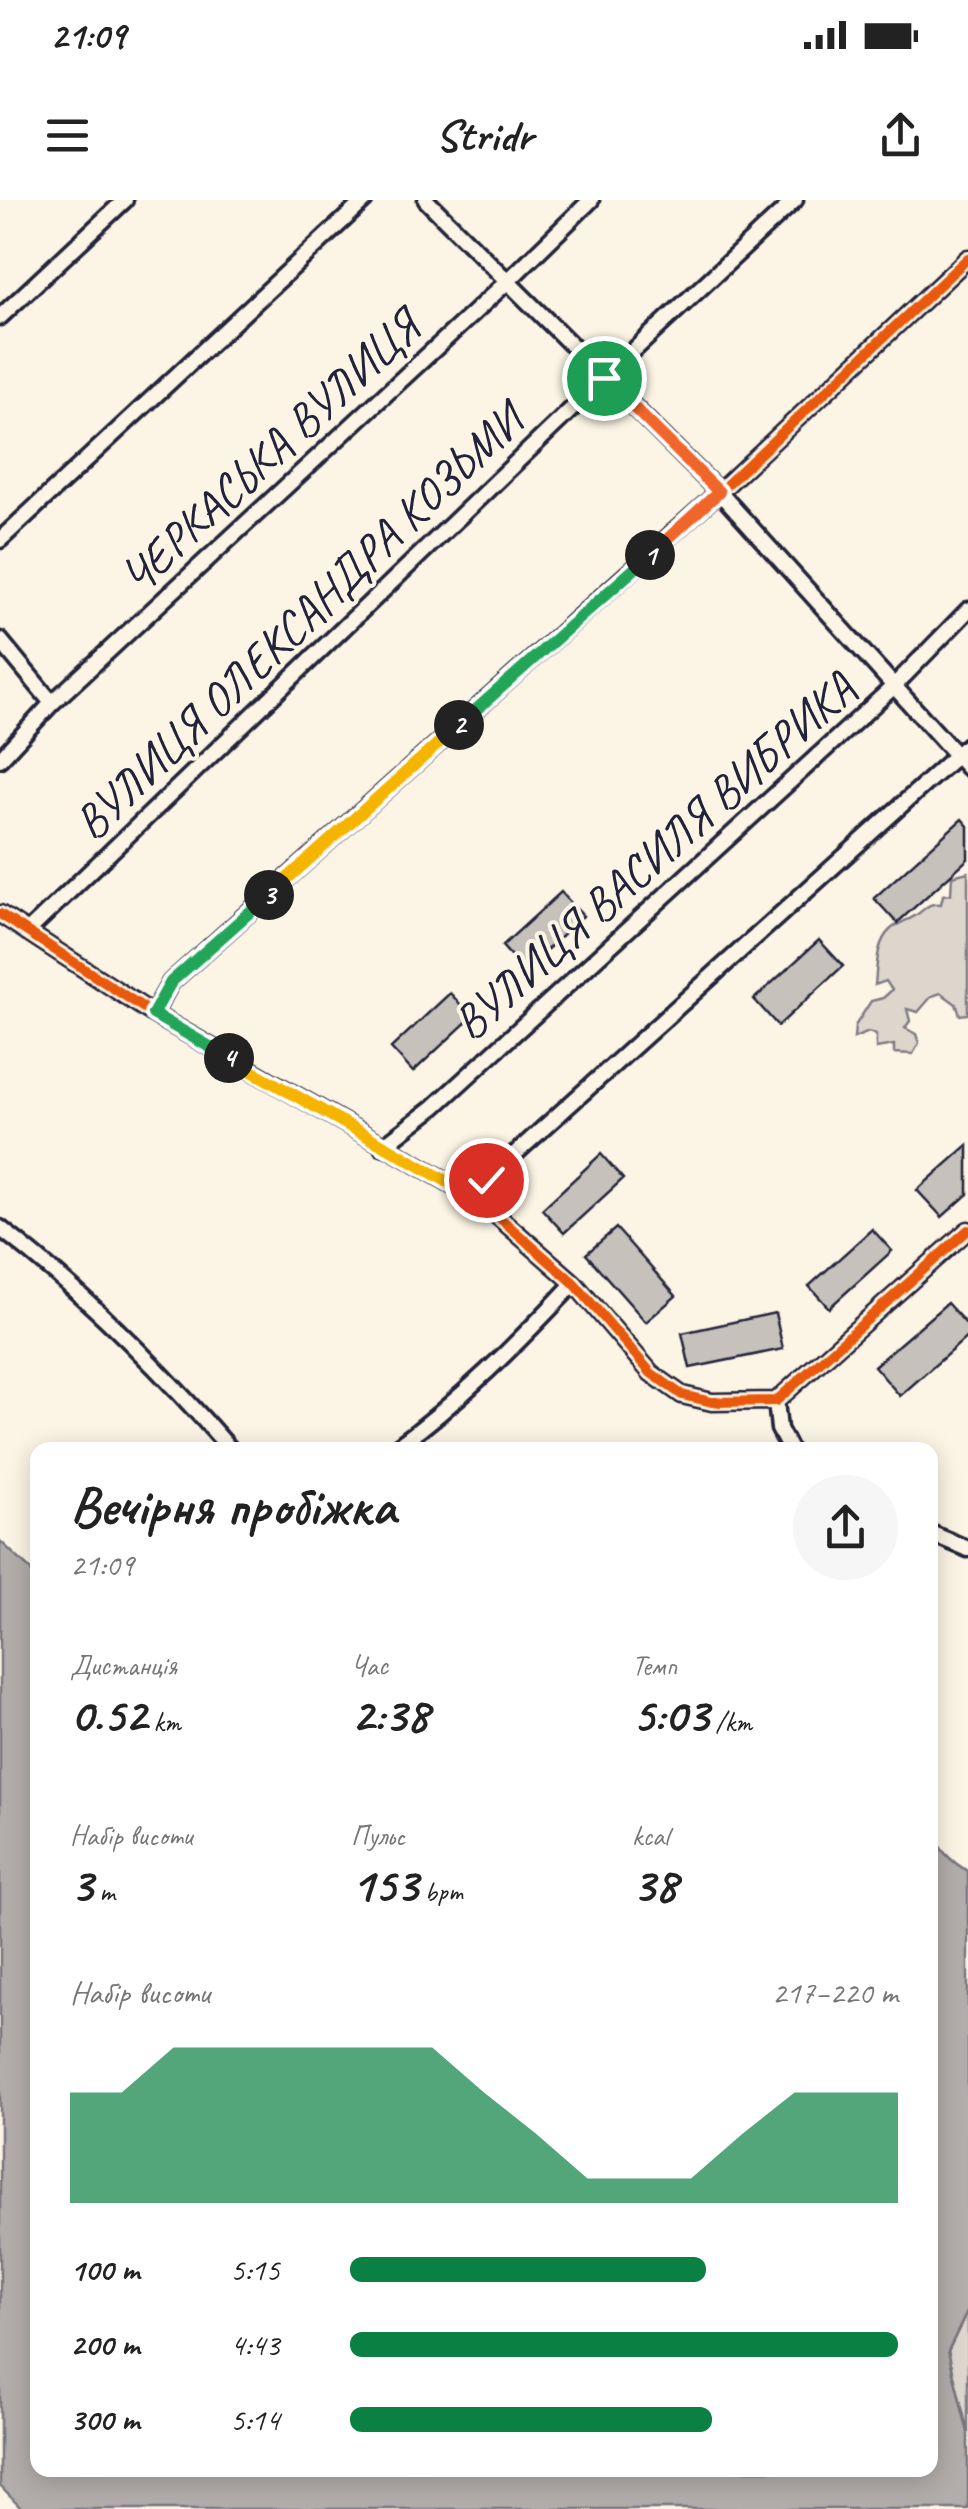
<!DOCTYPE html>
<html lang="uk">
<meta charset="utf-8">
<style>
:root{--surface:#fff;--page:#f6f6f6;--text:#222;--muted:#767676;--accent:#0b8043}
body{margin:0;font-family:Caveat,sans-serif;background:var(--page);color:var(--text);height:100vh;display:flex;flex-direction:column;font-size:38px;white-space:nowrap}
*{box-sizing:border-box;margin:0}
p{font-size:32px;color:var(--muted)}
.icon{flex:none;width:55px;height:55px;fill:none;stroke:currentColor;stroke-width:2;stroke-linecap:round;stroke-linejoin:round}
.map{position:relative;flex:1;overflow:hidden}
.drawer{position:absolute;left:30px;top:1242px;width:908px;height:1035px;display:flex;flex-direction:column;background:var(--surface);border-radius:20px;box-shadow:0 5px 25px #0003}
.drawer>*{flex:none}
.pin{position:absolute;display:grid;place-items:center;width:85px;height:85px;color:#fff;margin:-42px;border:5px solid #fff;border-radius:50%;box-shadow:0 2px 10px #0007}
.km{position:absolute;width:50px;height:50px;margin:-25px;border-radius:50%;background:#222;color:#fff;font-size:28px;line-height:50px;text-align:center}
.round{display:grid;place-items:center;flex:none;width:105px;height:105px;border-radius:52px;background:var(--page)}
.headline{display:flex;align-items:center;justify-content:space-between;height:170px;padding:0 40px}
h1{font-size:55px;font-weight:800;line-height:75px}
.metrics{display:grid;grid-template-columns:repeat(3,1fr);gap:15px;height:170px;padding:10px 40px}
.metrics div{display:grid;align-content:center}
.metrics b{font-size:50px;font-weight:800}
.metrics small{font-size:28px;font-weight:400}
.metrics p{font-size:28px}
.chart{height:280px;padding:20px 40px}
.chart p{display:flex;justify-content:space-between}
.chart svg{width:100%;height:180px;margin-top:10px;fill:var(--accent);opacity:.7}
ul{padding:0 40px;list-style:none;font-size:32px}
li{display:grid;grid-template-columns:160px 120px 1fr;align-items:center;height:75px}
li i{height:25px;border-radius:12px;background:var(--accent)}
.status{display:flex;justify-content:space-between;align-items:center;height:70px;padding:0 50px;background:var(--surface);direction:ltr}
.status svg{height:28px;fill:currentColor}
header{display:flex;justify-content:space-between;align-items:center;height:130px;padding:0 40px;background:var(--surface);font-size:45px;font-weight:800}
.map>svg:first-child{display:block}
.green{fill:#dcd6cc;stroke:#7f7c84;stroke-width:2.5}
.water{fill:#b2adab;stroke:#78757e;stroke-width:2.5}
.building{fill:#c6c1bb;stroke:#22223b;stroke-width:2.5}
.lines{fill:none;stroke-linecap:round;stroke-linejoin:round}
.street-casing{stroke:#22223b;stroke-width:21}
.street{stroke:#fcf5e5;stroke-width:14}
.cycleway-casing{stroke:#fcf5e5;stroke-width:16}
.cycleway{stroke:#e8590c;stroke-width:10}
.split-1-casing{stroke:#fff;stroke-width:20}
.split-2-casing{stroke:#fff;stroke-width:20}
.split-3-casing{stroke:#fff;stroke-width:20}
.split-4-casing{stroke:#fff;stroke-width:20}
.split-5-casing{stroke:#fff;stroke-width:20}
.split-1{stroke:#f0652b;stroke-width:12}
.split-2{stroke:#22a559;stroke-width:12}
.split-3{stroke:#f5b400;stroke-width:12}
.split-4{stroke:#22a559;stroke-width:12}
.split-5{stroke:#f5b400;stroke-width:12}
.labels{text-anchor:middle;stroke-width:8;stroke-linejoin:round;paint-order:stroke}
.street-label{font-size:48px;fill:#22223b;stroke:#fcf5e5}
</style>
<div class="status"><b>21:09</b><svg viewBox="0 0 49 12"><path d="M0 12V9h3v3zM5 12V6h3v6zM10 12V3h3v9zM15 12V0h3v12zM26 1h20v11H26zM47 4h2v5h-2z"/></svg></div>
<header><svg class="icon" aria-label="menu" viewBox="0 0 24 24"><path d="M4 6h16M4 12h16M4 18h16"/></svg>Stridr<svg class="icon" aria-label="share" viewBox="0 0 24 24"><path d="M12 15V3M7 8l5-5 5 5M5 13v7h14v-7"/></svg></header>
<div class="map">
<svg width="968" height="2309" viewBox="0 0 968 2309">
<rect width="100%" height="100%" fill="#fcf5e5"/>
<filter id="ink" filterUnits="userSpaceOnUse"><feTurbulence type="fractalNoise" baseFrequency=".01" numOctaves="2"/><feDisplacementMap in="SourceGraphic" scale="20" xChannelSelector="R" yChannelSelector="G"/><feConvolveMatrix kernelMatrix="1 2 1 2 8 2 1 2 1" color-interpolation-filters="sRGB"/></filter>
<g filter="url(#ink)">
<path class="green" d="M968,672V814L960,815L956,804L941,793L932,796L918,812L907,809L910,821L905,828L916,834L919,843L913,854L894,853V845L876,848V835L869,832L854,838L855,826L871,801L883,798L892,790L886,781L875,785C877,767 876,743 890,730C898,722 911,720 919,713C928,706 929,703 941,704L943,695L951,694L952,676Z
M968,2110V2233L948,2151Z"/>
<path class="water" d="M0,1341L30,1369L38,1387V2270H930V1627C937,1647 949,1661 968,1671V2110L948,2151L968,2233V2309H22L0,2286Z"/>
<path class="building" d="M962,619L968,626V659L897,723L874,698Z
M561,692L583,716L524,771L502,746Z
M819,740L843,766L778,826L754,799Z
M450,793L472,817L413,872L391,848Z
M968,945V994L942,1017L917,990Z
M601,954L623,979L564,1033L542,1009Z
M616,1028L676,1096L646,1122L586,1054Z
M872,1029L892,1051L829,1108L809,1086Z
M947,1103L968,1126V1136L900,1196L874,1166Z
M775,1113L783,1149L690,1168L682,1133Z"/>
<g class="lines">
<g class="street-casing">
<path id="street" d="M426,0L719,292L968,568
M0,117L125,0
M0,340L365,0
M0,440L52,503
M0,559L52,503L509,80L591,0
M0,714L153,814L478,999L574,1083L651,1173L682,1195L712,1202L776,1201L968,1030
M27,732L604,178L795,0
M153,814L171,782L719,292L968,58
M382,947L434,907L893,487L968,410
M473,996L486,980L968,545
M0,1028C86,1094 160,1169 231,1250
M776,1201L779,1229L790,1250
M393,1250C460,1201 517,1144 574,1083
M930,1333L968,1349"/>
</g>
<use href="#street" class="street"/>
<g class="cycleway-casing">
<path id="cycleway" d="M0,714L153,814L478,999L574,1083L651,1173L682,1195L712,1202L776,1201L968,1030
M153,814L171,782L719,292L968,58"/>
</g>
<use href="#cycleway" class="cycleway"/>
</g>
</g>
<g class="lines" filter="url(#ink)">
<g class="split-1-casing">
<path id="split-1" d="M604,178L719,292L650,355"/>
</g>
<g class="split-2-casing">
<path id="split-2" d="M459,525L650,355"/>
</g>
<g class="split-3-casing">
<path id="split-3" d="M269,695L459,525"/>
</g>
<g class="split-4-casing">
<path id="split-4" d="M229,858L153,814L171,782L269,695"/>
</g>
<g class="split-5-casing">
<path id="split-5" d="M229,858L473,996L486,980"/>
</g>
<use href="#split-1" class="split-1"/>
<use href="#split-2" class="split-2"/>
<use href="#split-3" class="split-3"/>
<use href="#split-4" class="split-4"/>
<use href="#split-5" class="split-5"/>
</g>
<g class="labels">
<g class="street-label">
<text transform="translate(269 251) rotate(-43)" y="17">ЧЕРКАСЬКА ВУЛИЦЯ</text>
<text transform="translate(297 421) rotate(-44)" y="17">ВУЛИЦЯ ОЛЕКСАНДРА КОЗЬМИ</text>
<text transform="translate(653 655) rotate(-42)" y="17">ВУЛИЦЯ ВАСИЛЯ ВИБРИКА</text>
</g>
</g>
</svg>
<div class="pin" style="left:604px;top:178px;background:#1e9e55"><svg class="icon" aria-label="arrive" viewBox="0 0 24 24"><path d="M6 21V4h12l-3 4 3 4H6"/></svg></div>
<div class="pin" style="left:486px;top:980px;background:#d93025"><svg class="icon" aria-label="check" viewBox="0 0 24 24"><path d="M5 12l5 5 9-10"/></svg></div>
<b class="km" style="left:650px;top:355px">1</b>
<b class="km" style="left:459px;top:525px">2</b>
<b class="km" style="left:269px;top:695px">3</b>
<b class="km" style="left:229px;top:858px">4</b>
<section class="drawer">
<div class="headline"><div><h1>Вечірня пробіжка</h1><p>21:09</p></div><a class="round"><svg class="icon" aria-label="share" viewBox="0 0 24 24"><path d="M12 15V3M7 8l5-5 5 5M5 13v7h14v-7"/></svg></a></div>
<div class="metrics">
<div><p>Дистанція</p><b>0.52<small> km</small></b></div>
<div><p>Час</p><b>2:38</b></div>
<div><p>Темп</p><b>5:03<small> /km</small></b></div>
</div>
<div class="metrics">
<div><p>Набір висоти</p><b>3<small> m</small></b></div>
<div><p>Пульс</p><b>153<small> bpm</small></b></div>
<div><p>kcal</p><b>38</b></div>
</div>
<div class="chart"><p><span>Набір висоти</span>217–220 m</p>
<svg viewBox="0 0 160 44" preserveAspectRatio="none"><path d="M0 44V17L10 17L20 6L30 6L40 6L50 6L60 6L70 6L80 17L90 27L100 38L110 38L120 38L130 27L140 17L150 17L160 17V44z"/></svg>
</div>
<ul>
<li><b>100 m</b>5:15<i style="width:65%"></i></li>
<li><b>200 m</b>4:43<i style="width:100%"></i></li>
<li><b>300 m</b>5:14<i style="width:66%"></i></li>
</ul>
</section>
</div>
